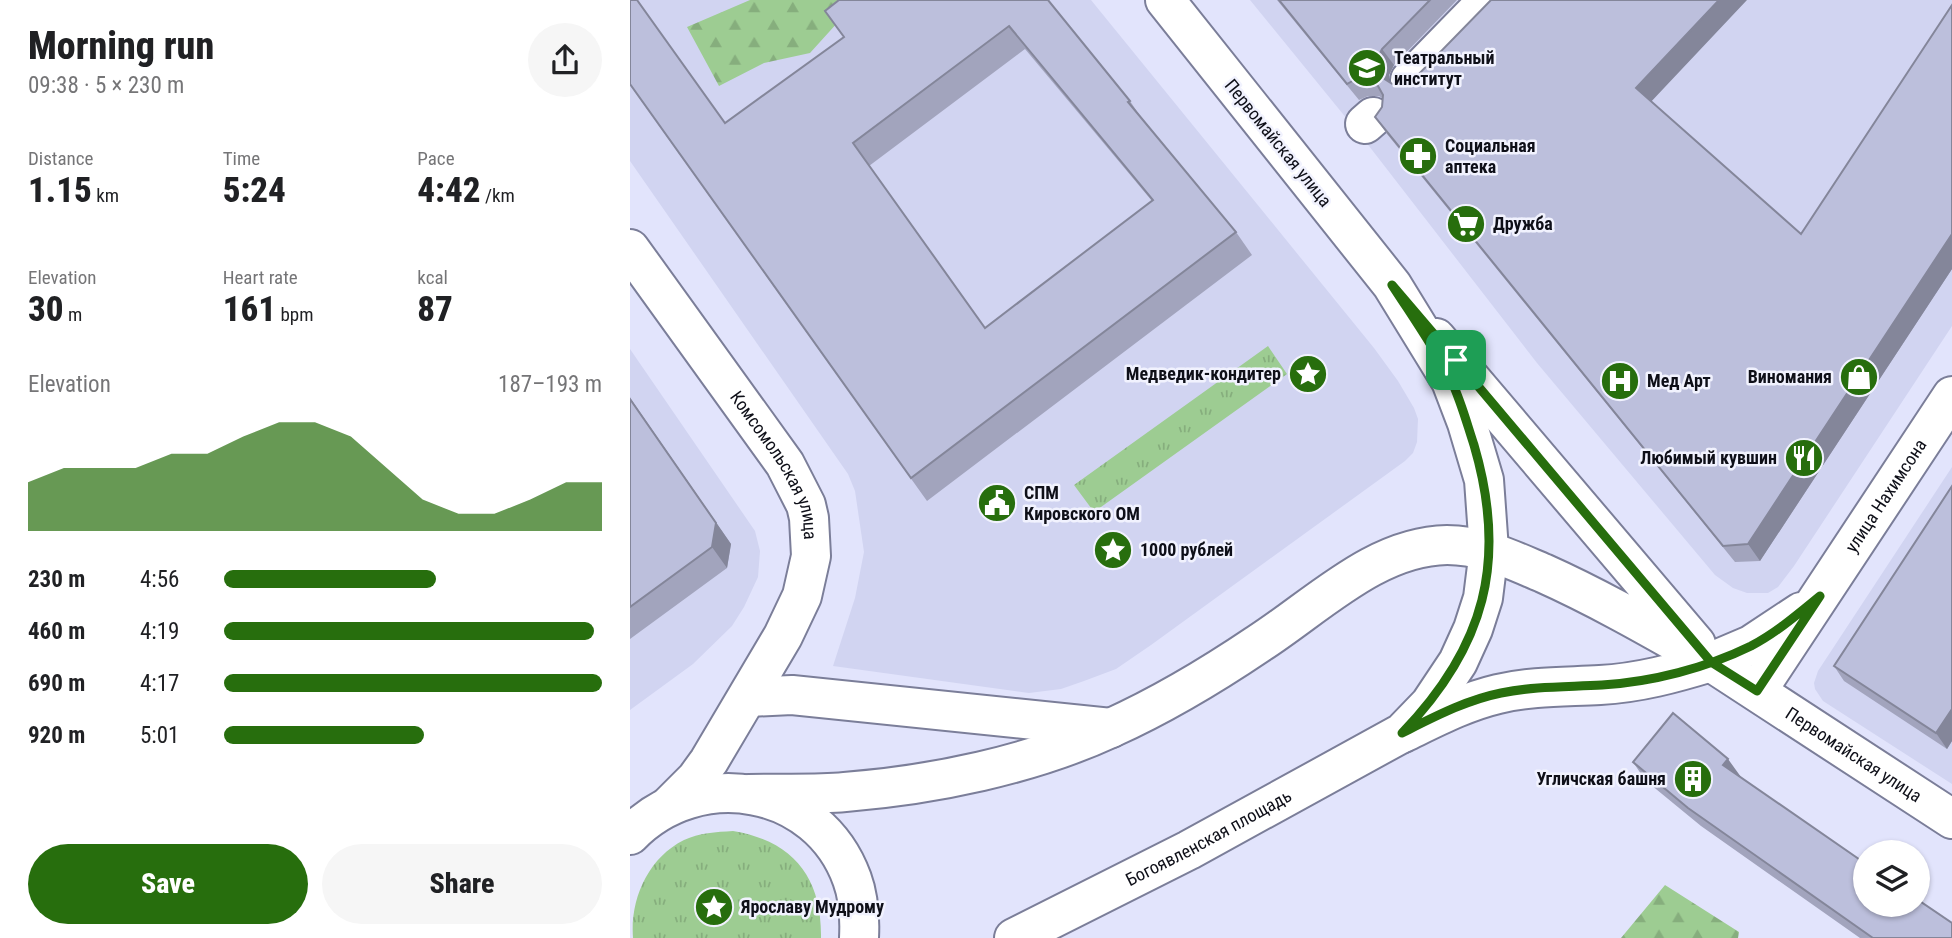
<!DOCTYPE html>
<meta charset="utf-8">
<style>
:root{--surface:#fff;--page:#f6f6f6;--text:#202124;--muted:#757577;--accent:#276e0d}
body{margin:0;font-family:"Roboto Condensed",sans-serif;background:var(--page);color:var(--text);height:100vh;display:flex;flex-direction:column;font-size:26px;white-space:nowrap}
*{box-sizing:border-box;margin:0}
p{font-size:23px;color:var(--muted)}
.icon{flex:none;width:38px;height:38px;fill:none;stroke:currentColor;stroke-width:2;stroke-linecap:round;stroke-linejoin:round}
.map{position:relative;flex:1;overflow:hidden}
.sheet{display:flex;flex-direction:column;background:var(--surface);width:630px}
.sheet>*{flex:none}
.controls{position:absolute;left:1223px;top:840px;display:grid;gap:14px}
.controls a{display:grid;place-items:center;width:77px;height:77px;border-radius:50%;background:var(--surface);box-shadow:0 2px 5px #0004;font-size:35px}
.pin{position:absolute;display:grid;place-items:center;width:60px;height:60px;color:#fff;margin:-30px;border-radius:14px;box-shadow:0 4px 10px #0006}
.round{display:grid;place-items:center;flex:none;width:74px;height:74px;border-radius:37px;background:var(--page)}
.summary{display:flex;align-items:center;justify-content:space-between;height:119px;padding:0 28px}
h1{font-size:38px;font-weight:800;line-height:52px}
.figures{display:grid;grid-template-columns:repeat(3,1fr);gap:10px;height:119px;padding:7px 28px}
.figures div{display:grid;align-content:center}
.figures b{font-size:35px;font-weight:800}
.figures small{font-size:19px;font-weight:400}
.figures p{font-size:19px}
.chart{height:196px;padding:14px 28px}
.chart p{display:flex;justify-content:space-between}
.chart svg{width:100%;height:126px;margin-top:7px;fill:var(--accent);opacity:.7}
.action{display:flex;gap:14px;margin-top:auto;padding:14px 28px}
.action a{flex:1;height:80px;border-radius:42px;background:var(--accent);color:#fff;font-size:28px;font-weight:800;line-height:80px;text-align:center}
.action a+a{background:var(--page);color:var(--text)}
ul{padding:0 28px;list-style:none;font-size:23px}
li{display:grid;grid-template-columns:112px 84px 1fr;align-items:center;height:52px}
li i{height:18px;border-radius:9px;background:var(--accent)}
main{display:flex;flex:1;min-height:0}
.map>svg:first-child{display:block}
.built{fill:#d1d4f1}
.grass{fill:url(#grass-tufts)}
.forest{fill:url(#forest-firs)}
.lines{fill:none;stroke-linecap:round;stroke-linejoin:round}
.street-casing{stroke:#7b7e99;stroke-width:42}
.secondary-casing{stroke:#7b7e99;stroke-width:42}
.primary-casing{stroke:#7b7e99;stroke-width:42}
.street{stroke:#fff;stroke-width:38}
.secondary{stroke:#fff;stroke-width:38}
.primary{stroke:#fff;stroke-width:38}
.wall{fill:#a2a4bd;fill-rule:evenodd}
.shaded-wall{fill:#84869a}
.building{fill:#bcbfdc;stroke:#84869a;stroke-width:2;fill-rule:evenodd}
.route-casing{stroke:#fff;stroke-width:14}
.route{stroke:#276e0d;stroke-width:9}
.labels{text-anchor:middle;stroke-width:5;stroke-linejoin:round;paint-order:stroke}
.poi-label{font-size:18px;font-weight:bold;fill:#0e0f18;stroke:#f1f2fe;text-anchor:start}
.street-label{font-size:18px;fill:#0e0f18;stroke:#f1f2fe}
</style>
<main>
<section class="sheet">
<div class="summary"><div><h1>Morning run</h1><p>09:38 · 5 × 230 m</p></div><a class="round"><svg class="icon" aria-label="share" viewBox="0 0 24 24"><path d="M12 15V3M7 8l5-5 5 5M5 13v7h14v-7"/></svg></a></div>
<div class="figures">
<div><p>Distance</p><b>1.15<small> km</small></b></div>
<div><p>Time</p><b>5:24</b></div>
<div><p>Pace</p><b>4:42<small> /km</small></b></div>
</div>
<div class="figures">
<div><p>Elevation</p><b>30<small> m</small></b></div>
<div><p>Heart rate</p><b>161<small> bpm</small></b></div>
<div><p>kcal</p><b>87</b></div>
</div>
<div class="chart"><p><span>Elevation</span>187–193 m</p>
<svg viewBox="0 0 160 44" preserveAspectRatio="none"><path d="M0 44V27L10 22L20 22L30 22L40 17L50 17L60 11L70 6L80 6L90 11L100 22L110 33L120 38L130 38L140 33L150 27L160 27V44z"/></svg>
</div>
<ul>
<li><b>230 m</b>4:56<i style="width:56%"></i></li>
<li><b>460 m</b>4:19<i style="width:98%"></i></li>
<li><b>690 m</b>4:17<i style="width:100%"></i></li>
<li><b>920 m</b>5:01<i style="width:53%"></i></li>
</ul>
<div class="action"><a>Save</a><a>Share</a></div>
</section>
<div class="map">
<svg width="1322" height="938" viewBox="0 0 1322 938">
<defs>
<pattern id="grass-tufts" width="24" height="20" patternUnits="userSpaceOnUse" patternTransform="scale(1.75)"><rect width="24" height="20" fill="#9dcc92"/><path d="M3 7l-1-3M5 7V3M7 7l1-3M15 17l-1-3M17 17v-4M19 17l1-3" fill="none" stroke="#86ae7d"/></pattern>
<pattern id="forest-firs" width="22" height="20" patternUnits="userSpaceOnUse" patternTransform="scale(1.75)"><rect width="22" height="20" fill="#9dcc92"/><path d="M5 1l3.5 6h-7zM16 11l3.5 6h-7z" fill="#86ae7d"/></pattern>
</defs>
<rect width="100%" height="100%" fill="#e2e4fc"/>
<path class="built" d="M0,0H461L744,348L768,381L784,408L788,419L787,442L783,453L775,461L521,645L486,669L454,681L431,689L399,693L203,666L225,598L234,552L225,491L218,474L0,161Z
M620,0H1322V326L1164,566L1148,587L1138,593H1117L1103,588L1085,575L907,363L739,146Z
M0,349L125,531L130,551L128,577L114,607L102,626L63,664L0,710Z
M1322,467V784L1193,701L1185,689L1184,683L1188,671Z"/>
<path class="grass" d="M638,346L657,374L464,512L444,485Z
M103,831C163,841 192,877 191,938H3C0,899 18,858 54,840C69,833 86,832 103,831Z"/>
<path class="forest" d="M120,0H228L180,53L134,63L89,86L57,27Z
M1035,885L1109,932L1108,938H991Z"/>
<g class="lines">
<g class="street-casing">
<g id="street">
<path d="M780,80L858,0"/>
<path d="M735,124L743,117"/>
<path id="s1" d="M1081,662L1322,819"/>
<path d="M1081,662L1121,645L1171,612"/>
<path id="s2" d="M1127,691L1322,396"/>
<path d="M118,697L162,695L481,728"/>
</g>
</g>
<g class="secondary-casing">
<path id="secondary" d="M806,338L1066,644
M773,733C804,718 834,702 868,694C902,686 936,687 970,685C1009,683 1045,673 1081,662
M119,794C151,793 183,795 215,792C303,785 401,765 481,728C532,705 582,675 628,644C686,607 745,546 817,545C852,545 882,560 913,573C971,599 1026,631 1081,662"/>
</g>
<g class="primary-casing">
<g id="primary">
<path id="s3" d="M0,249L155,464L176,505L179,518L181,556L172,596L153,636L79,761L66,779L40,805"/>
<path d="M0,835C68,765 188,785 222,879C229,898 230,918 229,938"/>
<path id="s4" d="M384,938L559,850L772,733L800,704L828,662L843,629L853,598L859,550L854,480L837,423L821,381L762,285L535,0"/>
</g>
</g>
<use href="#street" class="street"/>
<use href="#secondary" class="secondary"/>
<use href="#primary" class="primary"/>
</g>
<path class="wall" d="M418,0L500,101L512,119L606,232L622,255L297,501L0,85L95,123L214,37L195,11ZM395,49L522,201L355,328L239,166Z
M647,0H827L764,65L759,75V82L764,85L1021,101L1171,234L1322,5V269L1130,561L1105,562L757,134L745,117L752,107V98L749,96H738L729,100Z
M0,398L101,544L97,568L0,639Z
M1322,486V741L1317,749L1214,681L1204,666Z
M1003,762L1111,777L1322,938H1230L1071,826L1015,780Z"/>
<path class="shaded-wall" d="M1089,0H1117L1018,105L1006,88Z
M752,49L764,65L759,75V87L764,95L748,70L747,59Z
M1322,234V269L1130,561L1118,544Z
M0,398L101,544L97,568L82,547Z
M1322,709V741L1317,749L1306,733Z
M1098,759L1111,777L1105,783L1093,765Z"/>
<path class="building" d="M0,0H7L95,123L214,37L195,11L209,0H418L500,101L498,102L606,232L281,478L0,84ZM379,26L523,200L355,328L223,143Z
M649,0H800L752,49L747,59L748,70L753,78L764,85L775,84L784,79L861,0H1089L1006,88L1171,234L1322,5V234L1118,544L1093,546L745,117L752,107L753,95L748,86L738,79H726L717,84Z
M0,399L86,523L82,547L0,607Z
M1322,486V709L1306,733L1204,666Z
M1043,713L1098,759L1093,765L1236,864V905H1288V900L1322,923V938H1243L1058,808L1003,762Z"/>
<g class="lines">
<g class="route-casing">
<path id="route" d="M826,360L762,285C782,316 804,347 821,380C831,401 837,424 844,445C878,561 855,647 772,733C804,717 836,700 871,693C905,686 938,687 972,685C1022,682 1076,668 1121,646C1146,633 1168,614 1190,596L1127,691L1081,662L826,360"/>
</g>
<use href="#route" class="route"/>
</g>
<defs>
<g id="university-disc" transform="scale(2.0125)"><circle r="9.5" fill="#276e0d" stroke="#f1f2fe"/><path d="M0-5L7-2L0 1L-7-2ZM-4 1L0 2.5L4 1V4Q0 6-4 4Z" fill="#fff"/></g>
<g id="pharmacy-disc" transform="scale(2.0125)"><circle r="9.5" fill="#276e0d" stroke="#f1f2fe"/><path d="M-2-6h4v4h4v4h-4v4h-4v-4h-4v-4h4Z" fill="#fff"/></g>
<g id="supermarket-disc" transform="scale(2.0125)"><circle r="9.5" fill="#276e0d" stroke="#f1f2fe"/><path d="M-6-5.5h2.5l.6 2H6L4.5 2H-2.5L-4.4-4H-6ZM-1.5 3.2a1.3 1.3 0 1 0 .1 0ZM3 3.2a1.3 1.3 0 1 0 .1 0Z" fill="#fff"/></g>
<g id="sight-disc" transform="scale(2.0125)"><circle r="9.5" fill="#276e0d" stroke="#f1f2fe"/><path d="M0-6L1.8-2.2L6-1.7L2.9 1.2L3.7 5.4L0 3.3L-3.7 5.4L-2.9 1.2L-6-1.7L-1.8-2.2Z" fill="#fff"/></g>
<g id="shop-disc" transform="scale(2.0125)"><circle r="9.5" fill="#276e0d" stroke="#f1f2fe"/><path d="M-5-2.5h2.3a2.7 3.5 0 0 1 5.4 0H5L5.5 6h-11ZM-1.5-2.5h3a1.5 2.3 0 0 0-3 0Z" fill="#fff"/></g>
<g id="hospital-disc" transform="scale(2.0125)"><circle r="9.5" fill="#276e0d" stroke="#f1f2fe"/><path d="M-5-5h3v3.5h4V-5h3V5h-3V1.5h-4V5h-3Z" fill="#fff"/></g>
<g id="restaurant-disc" transform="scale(2.0125)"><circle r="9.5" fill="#276e0d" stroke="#f1f2fe"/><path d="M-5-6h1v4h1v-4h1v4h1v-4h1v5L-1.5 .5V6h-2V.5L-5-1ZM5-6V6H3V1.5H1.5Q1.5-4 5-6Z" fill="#fff"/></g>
<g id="civic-disc" transform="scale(2.0125)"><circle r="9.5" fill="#276e0d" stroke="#f1f2fe"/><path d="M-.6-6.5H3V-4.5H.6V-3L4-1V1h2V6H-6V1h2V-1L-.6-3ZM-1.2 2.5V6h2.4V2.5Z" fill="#fff"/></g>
<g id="building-disc" transform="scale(2.0125)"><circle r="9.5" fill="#276e0d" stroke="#f1f2fe"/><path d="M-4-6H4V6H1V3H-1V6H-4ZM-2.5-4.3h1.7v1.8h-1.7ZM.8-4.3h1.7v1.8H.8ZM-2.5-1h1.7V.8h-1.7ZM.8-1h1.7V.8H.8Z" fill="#fff"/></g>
</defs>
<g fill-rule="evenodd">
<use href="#university-disc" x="737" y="68"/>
<use href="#pharmacy-disc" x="788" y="156"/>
<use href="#supermarket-disc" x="836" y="224"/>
<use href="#sight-disc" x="678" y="374"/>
<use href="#shop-disc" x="1229" y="377"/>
<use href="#hospital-disc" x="990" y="381"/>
<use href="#restaurant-disc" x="1174" y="458"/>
<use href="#civic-disc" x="367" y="503"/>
<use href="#sight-disc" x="483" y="550"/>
<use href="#building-disc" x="1063" y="779"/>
<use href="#sight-disc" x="84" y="907"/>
</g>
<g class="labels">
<g class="poi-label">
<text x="764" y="64">Театральный<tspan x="764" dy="21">институт</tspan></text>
<text x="815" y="152">Социальная<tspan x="815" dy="21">аптека</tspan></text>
<text x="863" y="230">Дружба</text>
<text x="651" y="380" text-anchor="end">Медведик-кондитер</text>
<text x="1202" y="383" text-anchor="end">Виномания</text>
<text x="1017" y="387">Мед Арт</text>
<text x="1147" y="464" text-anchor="end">Любимый кувшин</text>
<text x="394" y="499">СПМ<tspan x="394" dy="21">Кировского ОМ</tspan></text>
<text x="510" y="556">1000 рублей</text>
<text x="1036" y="785" text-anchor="end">Угличская башня</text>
<text x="111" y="913">Ярославу Мудрому</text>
</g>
<g class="street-label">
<text transform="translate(648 143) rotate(51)" y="6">Первомайская улица</text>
<text dy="6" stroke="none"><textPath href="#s3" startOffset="262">Комсомольская улица</textPath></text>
<text dy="6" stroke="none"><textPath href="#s2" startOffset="234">улица Нахимсона</textPath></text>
<text dy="6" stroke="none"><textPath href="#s1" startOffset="170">Первомайская улица</textPath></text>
<text dy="6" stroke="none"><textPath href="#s4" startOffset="219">Богоявленская площадь</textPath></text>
</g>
</g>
</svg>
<div class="controls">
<a><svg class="icon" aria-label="layers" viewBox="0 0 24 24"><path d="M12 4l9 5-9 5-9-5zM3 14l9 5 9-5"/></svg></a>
</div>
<div class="pin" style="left:826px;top:360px;background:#1e9e55"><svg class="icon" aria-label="arrive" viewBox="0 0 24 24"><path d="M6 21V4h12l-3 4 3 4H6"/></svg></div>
</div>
</main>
